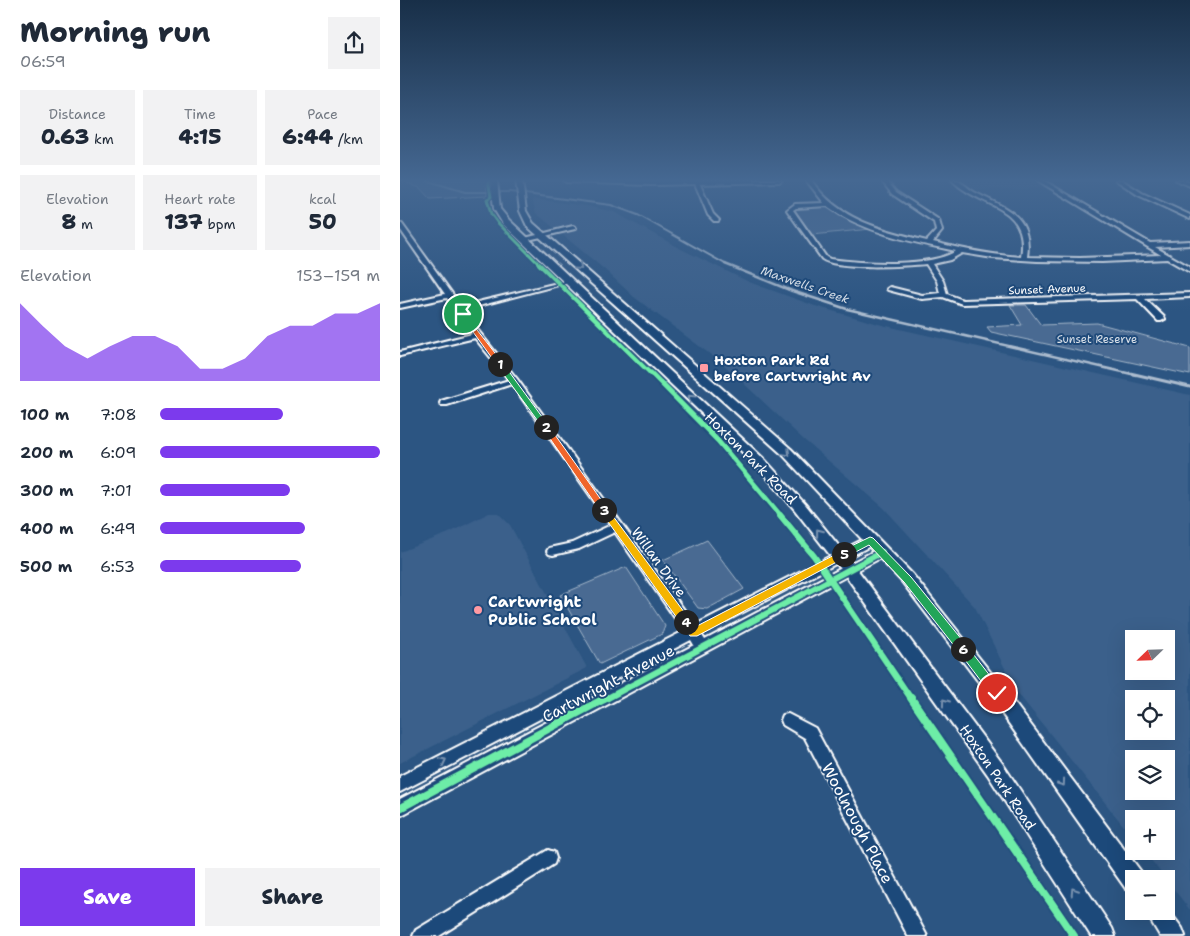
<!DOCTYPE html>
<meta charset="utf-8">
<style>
:root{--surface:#fff;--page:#f2f2f3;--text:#1f2937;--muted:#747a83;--accent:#7c3aed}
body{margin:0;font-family:"Shantell Sans",sans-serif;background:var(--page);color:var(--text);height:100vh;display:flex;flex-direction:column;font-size:19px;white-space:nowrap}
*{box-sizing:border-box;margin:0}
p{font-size:16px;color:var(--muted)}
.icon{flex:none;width:28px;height:28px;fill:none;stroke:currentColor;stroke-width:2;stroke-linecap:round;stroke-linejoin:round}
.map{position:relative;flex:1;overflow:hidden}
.sheet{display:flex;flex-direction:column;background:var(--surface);width:400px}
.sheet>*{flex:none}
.needle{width:32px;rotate:247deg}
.buttons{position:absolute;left:725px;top:630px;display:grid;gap:10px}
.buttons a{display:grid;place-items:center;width:50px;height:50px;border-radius:0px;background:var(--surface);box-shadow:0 5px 20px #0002;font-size:25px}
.pin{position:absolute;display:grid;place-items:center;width:42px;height:42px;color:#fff;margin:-21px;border:2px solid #fff;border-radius:50%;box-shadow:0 1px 5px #0007}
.km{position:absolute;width:25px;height:25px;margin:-12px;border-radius:50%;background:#222;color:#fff;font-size:14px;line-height:25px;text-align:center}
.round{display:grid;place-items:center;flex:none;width:52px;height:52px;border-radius:0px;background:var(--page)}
.headline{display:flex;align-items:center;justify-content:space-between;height:85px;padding:0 20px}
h1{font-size:28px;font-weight:800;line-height:38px}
.stats{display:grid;grid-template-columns:repeat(3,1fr);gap:8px;height:85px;padding:5px 20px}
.stats div{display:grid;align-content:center;border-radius:0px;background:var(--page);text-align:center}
.stats b{font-size:21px;font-weight:800}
.stats small{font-size:14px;font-weight:400}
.stats p{font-size:14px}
.chart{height:140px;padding:10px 20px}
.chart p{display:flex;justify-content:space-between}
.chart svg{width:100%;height:90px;margin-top:5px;fill:var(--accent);opacity:.7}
.primary-button{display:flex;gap:10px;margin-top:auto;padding:10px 20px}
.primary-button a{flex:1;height:58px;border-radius:0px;background:var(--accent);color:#fff;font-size:20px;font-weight:800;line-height:58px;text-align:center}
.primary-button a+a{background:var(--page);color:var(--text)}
ul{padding:0 20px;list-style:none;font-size:16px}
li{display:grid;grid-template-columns:80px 60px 1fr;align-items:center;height:38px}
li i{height:12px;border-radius:6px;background:var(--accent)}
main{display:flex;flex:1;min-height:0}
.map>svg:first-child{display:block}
.built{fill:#3b618b;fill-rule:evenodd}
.green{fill:#486b92;stroke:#a4b5c8}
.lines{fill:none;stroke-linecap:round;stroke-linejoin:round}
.stream-far2{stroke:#acbcce;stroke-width:2}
.stream-far1{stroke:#acbcce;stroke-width:2.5}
.stream{stroke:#acbcce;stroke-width:3}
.minor-casing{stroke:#fff;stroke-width:4}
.major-casing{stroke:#fff;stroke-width:4}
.minor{fill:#1f4a7a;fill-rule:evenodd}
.major{fill:#1f4a7a;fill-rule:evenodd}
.cycleway-far4-casing{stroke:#1f4a7a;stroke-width:5}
.cycleway-far3-casing{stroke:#1f4a7a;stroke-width:6}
.cycleway-far2-casing{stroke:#1f4a7a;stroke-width:8}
.cycleway-far1-casing{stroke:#1f4a7a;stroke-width:9}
.cycleway-casing{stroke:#1f4a7a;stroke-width:11}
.cycleway-far4{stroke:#6deda7;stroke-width:3}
.cycleway-far3{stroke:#6deda7;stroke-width:4}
.cycleway-far2{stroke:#6deda7;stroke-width:5}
.cycleway-far1{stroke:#6deda7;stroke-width:6}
.cycleway{stroke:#6deda7;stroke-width:8}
.oneway{stroke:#7992af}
.split-1{fill:#f0652b;stroke:#fff}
.split-2{fill:#22a559;stroke:#fff}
.split-3{fill:#f0652b;stroke:#fff}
.split-4{fill:#f5b400;stroke:#fff}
.split-5{fill:#f5b400;stroke:#fff}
.split-6{fill:#22a559;stroke:#fff}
.split-7{fill:#22a559;stroke:#fff}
.poi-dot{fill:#ff9aa2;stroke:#1f4a7a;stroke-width:2}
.labels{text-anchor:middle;stroke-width:4;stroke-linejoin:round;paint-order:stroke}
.far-street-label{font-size:11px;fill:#fff;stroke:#1f4a7a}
.far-park-label{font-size:11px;fill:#dae1e9;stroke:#1f4a7a}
.far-water-label{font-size:12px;font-style:italic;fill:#d5dde6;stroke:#1f4a7a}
.poi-label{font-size:14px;font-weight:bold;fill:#fff;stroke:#1f4a7a;text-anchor:start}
.street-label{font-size:14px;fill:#fff;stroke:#1f4a7a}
.near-poi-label{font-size:16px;font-weight:bold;fill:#fff;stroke:#1f4a7a;text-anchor:start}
.near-street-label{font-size:16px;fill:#fff;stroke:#1f4a7a}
</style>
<main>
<section class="sheet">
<div class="headline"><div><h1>Morning run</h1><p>06:59</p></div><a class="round"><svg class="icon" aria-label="share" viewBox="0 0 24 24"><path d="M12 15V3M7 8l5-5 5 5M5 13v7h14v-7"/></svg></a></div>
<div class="stats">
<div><p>Distance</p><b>0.63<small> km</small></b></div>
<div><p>Time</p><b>4:15</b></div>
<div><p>Pace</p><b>6:44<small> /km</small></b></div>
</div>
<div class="stats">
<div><p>Elevation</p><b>8<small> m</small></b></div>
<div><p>Heart rate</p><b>137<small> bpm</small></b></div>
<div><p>kcal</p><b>50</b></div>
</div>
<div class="chart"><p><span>Elevation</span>153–159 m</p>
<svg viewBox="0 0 160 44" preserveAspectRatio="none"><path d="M0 44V6L10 17L20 27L30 33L40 27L50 22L60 22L70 27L80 38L90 38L100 33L110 22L120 17L130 17L140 11L150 11L160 6V44z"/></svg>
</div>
<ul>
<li><b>100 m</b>7:08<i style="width:56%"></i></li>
<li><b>200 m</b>6:09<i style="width:100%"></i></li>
<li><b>300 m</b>7:01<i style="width:59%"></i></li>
<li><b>400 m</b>6:49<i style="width:66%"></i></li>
<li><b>500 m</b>6:53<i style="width:64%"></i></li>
</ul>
<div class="primary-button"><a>Save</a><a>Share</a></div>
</section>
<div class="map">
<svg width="790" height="936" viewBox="0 0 790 936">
<rect width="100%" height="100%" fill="#2c5582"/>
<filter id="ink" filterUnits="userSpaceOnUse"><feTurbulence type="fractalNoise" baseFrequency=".02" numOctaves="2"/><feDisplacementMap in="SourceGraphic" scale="10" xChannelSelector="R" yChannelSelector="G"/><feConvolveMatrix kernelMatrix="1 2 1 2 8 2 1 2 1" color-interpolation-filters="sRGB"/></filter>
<g filter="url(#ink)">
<path class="built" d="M561,180H632L647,188L573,190Z
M132,199L187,206L214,212L281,249L349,282L415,306L482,325L790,395V910L744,851H766V819H734V839L616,691L575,607L484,508L403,439L323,364L234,297L204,269L136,213ZM734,639H766V671H734ZM734,699H766V731H734ZM734,759H766V791H734Z
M89,513H98L110,525L187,668L0,763V552L49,533Z"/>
<path class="green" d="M0,180H86L87,196L30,199L20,188Z
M425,205L451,222L471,229L412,235L394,208Z
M610,305H626L641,325L697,323L790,348V375L591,332L587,327L622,325Z
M307,540L344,589L307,609L298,608L263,560Z
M226,567L265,626L262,634L200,664L160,595Z"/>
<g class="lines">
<path class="stream-far2" d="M25,180L65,192H110L211,205L238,215L327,265"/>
<path class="stream-far1" d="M325,264L392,291L447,309L736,375"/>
<path class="stream" d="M730,373L790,387"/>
<g class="minor-casing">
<path id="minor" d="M406,180H411C439,221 482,230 527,241L536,231L534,222L492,194L481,180H486L496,192L539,220L542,231L533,242C562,249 591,255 621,257C630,203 580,209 552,180C560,179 568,189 576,193C607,209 633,216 627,257L680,258L761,255L637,180H643L750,243L790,241V245L755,247L790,267V272L767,259L702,262L637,261L593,258L562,253L550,260L532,264L543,281L547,294L563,300L790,293V297L745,299L764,317L765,319L761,321H758L737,299L562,304L543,297L522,299L488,290L487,289L490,287L522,295L540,293L537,281L526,264C506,266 436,270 422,259L387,210L395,204L424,203ZM427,206C464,233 512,242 556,251C530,268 461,263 430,259L426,257L393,210L396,208Z
M716,180H722L742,193L790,215V219L738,195Z
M776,180H783L790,182V186Z
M294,181L299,182L313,214L319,220L318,221H314L308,215Z
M0,223L2,224L61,306L170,280V282L63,310L80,333L117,379L295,625L466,538H474L476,541L474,544L301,634L305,640L478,549H486L488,552L486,555L0,816V799L294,645L291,640L0,792V776L284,631L215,532L179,549L153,555L149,554L147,551L149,548L172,543L211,525L112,384L47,405H41L40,403L41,401L109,380L75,338L0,356V352L72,334L47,298L0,308V304L45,294L0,229Z
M173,226L176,228L175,229L124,241L121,239Z
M388,714L415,728L527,936H508L405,738L383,725L381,720L383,715Z
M148,850L154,852L156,858L154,864L39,936H13L16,930Z"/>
</g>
<g class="major-casing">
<path id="major" d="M91,180H97L100,209L109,220L366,461L405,504L454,565L602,763L712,928L715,936H691L588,775L444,573L395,510L358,467L103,224L94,209Z
M116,180H122L126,211L133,223L391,449L513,575L603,688L742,873L744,879H734V892L726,889L591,698L503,583L383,455L127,226L120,211Z
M163,180H382L379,182L251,185L166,182Z
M766,907L782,928L785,936H760L745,911H766Z"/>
</g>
<use href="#minor" class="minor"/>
<use href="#major" class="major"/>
<g class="cycleway-far4-casing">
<path id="cycleway-far4" d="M88,180L91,197L87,199L91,214L97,222L140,265"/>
</g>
<g class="cycleway-far3-casing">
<path id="cycleway-far3" d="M139,264L252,375"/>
</g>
<g class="cycleway-far2-casing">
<path id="cycleway-far2" d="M251,373L318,441L381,516"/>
</g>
<g class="cycleway-far1-casing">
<path id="cycleway-far1" d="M380,515L414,556L512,700
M204,700L482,552"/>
</g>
<g class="cycleway-casing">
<path id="cycleway" d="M511,698L674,936
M0,808L206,698"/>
</g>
<use href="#cycleway-far4" class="cycleway-far4"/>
<use href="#cycleway-far3" class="cycleway-far3"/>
<use href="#cycleway-far2" class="cycleway-far2"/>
<use href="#cycleway-far1" class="cycleway-far1"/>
<use href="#cycleway" class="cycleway"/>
</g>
<defs><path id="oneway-chevron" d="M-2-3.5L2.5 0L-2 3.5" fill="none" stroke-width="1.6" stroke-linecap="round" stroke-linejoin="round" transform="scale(1.25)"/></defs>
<g class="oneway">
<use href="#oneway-chevron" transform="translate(179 267) rotate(42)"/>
<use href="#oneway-chevron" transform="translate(291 398) rotate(-137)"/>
<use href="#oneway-chevron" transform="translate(387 453) rotate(45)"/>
<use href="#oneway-chevron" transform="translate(419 532) rotate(-128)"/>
<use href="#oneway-chevron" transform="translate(545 702) rotate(-126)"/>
<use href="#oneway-chevron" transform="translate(43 761) rotate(-27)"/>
<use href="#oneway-chevron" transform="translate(662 783) rotate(54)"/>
<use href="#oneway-chevron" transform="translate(674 891) rotate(-123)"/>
</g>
</g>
<linearGradient id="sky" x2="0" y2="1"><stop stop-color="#182f48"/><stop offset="0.58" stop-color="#456892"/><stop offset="1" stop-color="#456892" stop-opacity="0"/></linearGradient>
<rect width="790" height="311" fill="url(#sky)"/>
<path class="split-1" d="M63,312L102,362V365H97L60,314Z"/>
<path class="split-2" d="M100,362H102L148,425V428H143L96,364Z"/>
<path class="split-3" d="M146,424L148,425L207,508V512H201L142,427Z"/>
<path class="split-4" d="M204,507L207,508L290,620L291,622L290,625H282L201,512L200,510Z"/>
<path class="split-5" d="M444,550L448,551V556L297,636H290L281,622L286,618L290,620L295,627Z"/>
<path class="split-6" d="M470,537L473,538L511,577L567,646L569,649L567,652H559L504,582L469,545L448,556H441V551Z"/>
<path class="split-7" d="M563,645L567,646L601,690L603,693L601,697H593L559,652L558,649L559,646Z"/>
<g class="poi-dot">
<rect x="299" y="363" width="10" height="10" rx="2.5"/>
<circle cx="78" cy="610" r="5"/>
</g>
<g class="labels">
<g class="far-street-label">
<text transform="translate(647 289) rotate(-2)" y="4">Sunset Avenue</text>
</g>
<g class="far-park-label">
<text x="697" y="343">Sunset Reserve</text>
</g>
<g class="far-water-label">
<text transform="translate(405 285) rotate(19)" y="4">Maxwells Creek</text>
</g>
<g class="poi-label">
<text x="314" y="365">Hoxton Park Rd<tspan x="314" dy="16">before Cartwright Av</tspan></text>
</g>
<g class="street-label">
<text transform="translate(351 458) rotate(45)" y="5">Hoxton Park Road</text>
<text transform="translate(259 562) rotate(54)" y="5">Willan Drive</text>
<text transform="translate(598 777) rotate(56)" y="5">Hoxton Park Road</text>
</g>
<g class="near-poi-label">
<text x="88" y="607">Cartwright<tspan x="88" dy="18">Public School</tspan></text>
</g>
<g class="near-street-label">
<text transform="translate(208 683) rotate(-28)" y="6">Cartwright Avenue</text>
<text transform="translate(458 823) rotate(62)" y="6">Woolnough Place</text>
</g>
</g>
</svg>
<div class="buttons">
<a><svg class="needle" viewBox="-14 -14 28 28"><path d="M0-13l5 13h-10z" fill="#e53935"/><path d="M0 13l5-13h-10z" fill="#747a83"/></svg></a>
<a><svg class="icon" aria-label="locate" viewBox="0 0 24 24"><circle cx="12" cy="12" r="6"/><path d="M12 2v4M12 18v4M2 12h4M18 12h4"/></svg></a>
<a><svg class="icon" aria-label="layers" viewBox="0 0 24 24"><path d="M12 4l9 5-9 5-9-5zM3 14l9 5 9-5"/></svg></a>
<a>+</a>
<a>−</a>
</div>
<div class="pin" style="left:63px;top:314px;background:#1e9e55"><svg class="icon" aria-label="arrive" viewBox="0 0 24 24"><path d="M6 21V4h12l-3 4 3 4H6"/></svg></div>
<div class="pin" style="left:597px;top:693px;background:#d93025"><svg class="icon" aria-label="check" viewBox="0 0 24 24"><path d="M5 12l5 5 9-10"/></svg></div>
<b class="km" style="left:100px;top:364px">1</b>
<b class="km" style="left:146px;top:427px">2</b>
<b class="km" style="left:204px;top:510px">3</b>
<b class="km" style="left:286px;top:622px">4</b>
<b class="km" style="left:444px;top:554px">5</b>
<b class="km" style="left:563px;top:649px">6</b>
</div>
</main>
